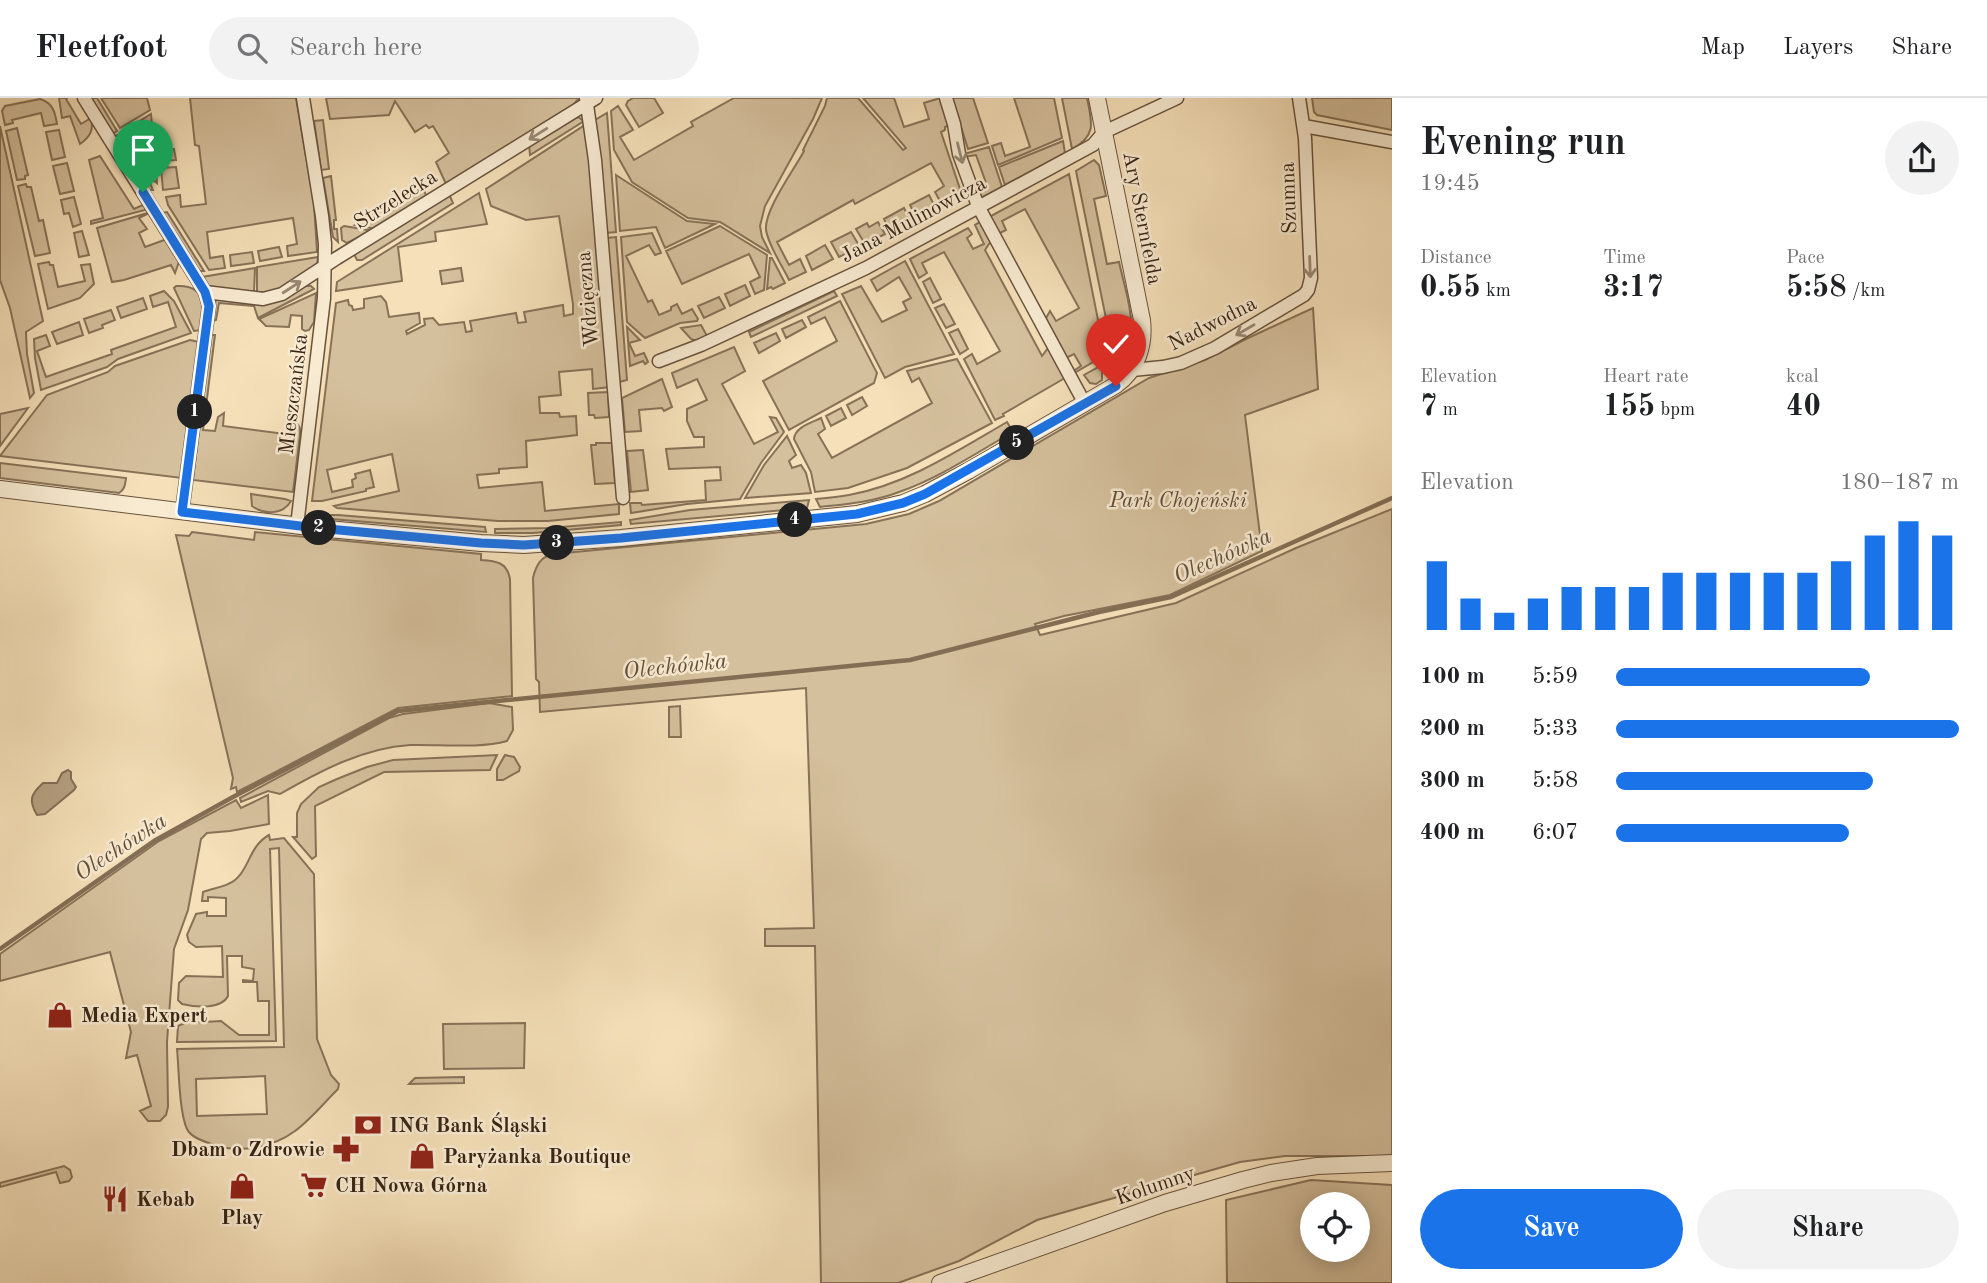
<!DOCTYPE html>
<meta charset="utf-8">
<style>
:root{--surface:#fff;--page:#f2f2f2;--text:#202124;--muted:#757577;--line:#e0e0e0;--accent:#1a73e8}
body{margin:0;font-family:"Old Standard TT",serif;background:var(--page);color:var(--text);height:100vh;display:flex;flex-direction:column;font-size:26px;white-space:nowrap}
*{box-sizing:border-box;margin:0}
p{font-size:23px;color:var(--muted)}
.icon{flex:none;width:38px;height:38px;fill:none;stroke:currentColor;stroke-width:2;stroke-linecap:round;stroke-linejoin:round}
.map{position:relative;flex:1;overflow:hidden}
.side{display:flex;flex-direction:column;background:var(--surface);width:595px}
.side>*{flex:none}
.buttons{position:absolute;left:1300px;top:1094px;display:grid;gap:14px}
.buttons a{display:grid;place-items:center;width:70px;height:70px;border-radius:50%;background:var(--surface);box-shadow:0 4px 18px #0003;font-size:35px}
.pin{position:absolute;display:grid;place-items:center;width:60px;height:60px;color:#fff;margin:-72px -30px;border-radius:50% 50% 50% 0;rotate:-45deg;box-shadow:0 0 7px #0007}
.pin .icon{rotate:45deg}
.km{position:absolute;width:35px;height:35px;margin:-18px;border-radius:50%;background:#222;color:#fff;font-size:19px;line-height:35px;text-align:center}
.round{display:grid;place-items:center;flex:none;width:74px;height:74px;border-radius:37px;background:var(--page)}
.head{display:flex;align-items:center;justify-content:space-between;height:119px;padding:0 28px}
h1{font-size:38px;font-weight:700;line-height:52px}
.figures{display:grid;grid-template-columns:repeat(3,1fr);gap:10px;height:119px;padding:7px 28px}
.figures div{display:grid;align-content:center}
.figures b{font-size:30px;font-weight:700}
.figures small{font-size:19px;font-weight:400}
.figures p{font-size:19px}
.chart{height:196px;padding:14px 28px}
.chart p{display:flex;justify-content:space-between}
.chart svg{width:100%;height:126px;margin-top:7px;stroke:var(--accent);stroke-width:6}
.primary-button{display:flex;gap:14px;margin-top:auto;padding:14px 28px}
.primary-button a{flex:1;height:80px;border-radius:42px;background:var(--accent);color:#fff;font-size:28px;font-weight:700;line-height:80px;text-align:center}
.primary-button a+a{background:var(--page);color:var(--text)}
ul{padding:0 28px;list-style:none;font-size:23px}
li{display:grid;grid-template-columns:112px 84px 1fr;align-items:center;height:52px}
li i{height:18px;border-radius:9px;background:var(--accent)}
header{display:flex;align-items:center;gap:42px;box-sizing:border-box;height:98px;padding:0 35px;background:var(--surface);border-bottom:2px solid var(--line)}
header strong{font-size:33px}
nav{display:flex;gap:38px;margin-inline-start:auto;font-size:24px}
.search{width:490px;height:63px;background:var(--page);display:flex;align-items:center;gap:18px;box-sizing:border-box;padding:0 24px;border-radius:38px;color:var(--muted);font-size:26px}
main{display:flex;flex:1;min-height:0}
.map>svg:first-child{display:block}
.green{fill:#d5c09d;stroke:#877258;stroke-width:2;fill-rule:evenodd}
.water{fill:#b5a081;stroke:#836e55;stroke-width:2}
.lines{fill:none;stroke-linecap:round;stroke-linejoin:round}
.stream{stroke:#836e55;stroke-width:4.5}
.minor-casing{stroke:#68533d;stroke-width:15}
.tertiary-casing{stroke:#68533d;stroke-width:18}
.minor{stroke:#f8ebd2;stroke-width:12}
.tertiary{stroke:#f8ebd2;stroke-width:16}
.oneway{stroke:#988873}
.route-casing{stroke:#fff;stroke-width:14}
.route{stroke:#1a73e8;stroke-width:9}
.labels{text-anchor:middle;stroke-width:5;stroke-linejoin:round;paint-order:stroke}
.street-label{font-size:21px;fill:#392414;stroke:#f8ebd2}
.park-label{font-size:21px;font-style:italic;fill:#604b36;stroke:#f8ebd2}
.poi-label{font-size:21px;font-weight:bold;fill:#392414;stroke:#f8ebd2;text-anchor:start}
.water-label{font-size:23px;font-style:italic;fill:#644f3a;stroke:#f8ebd2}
</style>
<header>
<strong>Fleetfoot</strong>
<div class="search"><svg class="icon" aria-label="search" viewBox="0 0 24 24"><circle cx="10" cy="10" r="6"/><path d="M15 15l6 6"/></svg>Search here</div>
<nav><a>Map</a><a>Layers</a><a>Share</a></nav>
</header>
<main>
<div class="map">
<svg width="1392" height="1185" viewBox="0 0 1392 1185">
<rect width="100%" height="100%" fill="#f5e0b9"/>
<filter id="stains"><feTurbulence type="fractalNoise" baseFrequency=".00286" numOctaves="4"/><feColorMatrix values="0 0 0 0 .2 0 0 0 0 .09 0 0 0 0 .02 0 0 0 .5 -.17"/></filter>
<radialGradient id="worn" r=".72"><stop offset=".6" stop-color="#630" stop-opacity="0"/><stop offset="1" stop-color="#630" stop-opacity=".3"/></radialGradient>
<path class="green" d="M59,0H67L66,1L81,26L91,20C94,32 90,39 80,46L70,18L62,20Z
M89,0H97L117,33L112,36Z
M101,0H147L150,12L120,30Z
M190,0H296L314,105L317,154L288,158L287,148L297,146L293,120L207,134L210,160L223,158L225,170L209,172L168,107L166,99L180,97L181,109L206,106L199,48L195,47Z
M326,0H579L574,6L446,86L436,64L449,55L433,28L429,30L426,27L415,34L395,3L389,17L330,21Z
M633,0H654L663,15L639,29L626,7L628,3Z
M734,0H822L813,21L765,108L760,128L762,139L770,155L720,124L688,120L632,84L614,52L611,13L618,8L633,32L620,39L634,62L693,28L691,24Z
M827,0H858L903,52L906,50L863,0H894L904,29L929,21L924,5L940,0L950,27L945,29V32L941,34L961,94L941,105L935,94L944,88L931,65L855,106L853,102L777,144L789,167L800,161L806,174L789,182C783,169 768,147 766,132C764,112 794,72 804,53L803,52L825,8Z
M952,0H973L988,45L968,51Z
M1014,0H1054L1062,40L998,67L992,48L1001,45L1005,58L1030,49Z
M1062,0H1087C1092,24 1097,38 1072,51Z
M1312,0H1392V32L1317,17L1314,14Z
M40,1C53,5 55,14 57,26L44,28L41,15L12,22L13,25L5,27L2,13L5,8Z
M607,15L616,134L606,135L595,22Z
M151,16L157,85L152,81L122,34Z
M576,18L584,23L530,57L529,46Z
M323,22L329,71L321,72L314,23Z
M585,27L588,43L610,289L593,291L592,271L559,274L561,297L539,299L540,315H559L560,319L576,318L577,337L526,343L527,369L499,371V375L477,377L479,390L542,384L545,413L619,406V416L548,423H498L337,410L334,408L399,393L392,356L327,372L332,394L353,389L352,382L356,380L355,376L370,372L374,389L366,391V393L322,403H312L336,205L348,202L349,207L352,208L353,212L364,210V201L381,198L386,204L389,219L419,215L420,225L406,233L407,236L425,227L424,221L433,220L439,227L464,224L466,234L472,233L470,223L516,215L518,225L526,224L524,214L563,207L564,218L573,216V206L559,118L526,122L491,108L486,91Z
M0,28L43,223L26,234L27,256L34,295L30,300L10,210L0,182Z
M17,30L28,77L25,78V81L17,82L6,33Z
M59,32L65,59L52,62L46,34Z
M119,36L150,85L153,92H148L114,39Z
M168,40L169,51H174L176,62L160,63L158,42Z
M1063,43L1065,55L1005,87L999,69Z
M989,49L1002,89L979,101L975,89L986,85L976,57L964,59V56Z
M100,58L134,111L145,106L149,111L91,126V123L103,120L89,62Z
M1094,62L1099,67L1106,98L1094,101L1107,166L1119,164C1127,201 1147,251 1109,278L1111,245L1076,73Z
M67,65L74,93L60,96L53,68Z
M176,69L179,90L163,92L161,70Z
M1069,76L1102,242V259L1074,275L1073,273L1081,268L1074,256L1066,260L1045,222L1050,213L1056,223L1079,210L1025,111L1002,123L1006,132L998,136L990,121L991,118Z
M616,77L687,123L715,126L665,150L656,129L620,133Z
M331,78L336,122H334V131H337L338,144L333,139L323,80Z
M26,86L27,89H31L39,123L43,122L50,155L35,158L18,88Z
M421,86L427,99L375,131L355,127Z
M479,95L487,126L435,134L436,143L398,149L402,183L336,193L337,184Z
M449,96L453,105L362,162H357L354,156Z
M929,97L935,109L916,119L910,107Z
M74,99L81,126L73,129L69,115L64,116L61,102Z
M904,110L910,122L890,133L884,121Z
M151,114L139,120L147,131L139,135L145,149L167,141L180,161L175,175L171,167L124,182L112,184L97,130Z
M167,114L204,173H199L162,115Z
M878,124L885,136L865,146L856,131L867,125L869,129Z
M980,124L991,143L985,152L1042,258L1048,250L1065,280L1003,316L1004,318L995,322L964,261L972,256L977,266L1000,253L944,154L922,165L927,175L919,180L910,161L968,130L972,136L967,140L973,151L984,146L975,127Z
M344,128L368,132L369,134L347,145L342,142L341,130Z
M720,128L767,157L764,192L755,196L750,184L760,179L749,156L682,186L666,153Z
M82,133L89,157L79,159L74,135Z
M851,134L860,149L839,159L831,144Z
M652,135L661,155L655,157L649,147L626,158L648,204L652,202L659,217L671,212V209L677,206L682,216L692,211L698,221L697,223L680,225L645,240L627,224L621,139Z
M616,139L627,282L619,284L607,140Z
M825,147L833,161L812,172L806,158Z
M279,149L282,159L260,163L258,153Z
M252,154L254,165L231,168L230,157Z
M318,159L317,168C298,181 281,197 257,194V169Z
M770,160H772L785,185L773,191L771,189L767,191Z
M905,163L954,256L905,269L885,280L842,196L861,188L882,224L907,212L903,204L911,200L899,179L877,193L871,182Z
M49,164L50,167H53L58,189L85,183L81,167L90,166L94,186L80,200L48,211L38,166Z
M255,170L254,194L209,189L202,179Z
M461,170L463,183L442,186L440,173Z
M930,180L941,201L933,205L923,184Z
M745,187L750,198L730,208L725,196Z
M176,188C208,186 203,210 201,232L194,233L174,190Z
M306,188H311L314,191L258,220L254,208L219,205L216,222L212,223L216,201L267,205Z
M164,193L174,203L191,235L118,261L107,269L41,292L35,260L34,241L46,237L50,248L37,253L46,279L112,256L111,252L176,229L168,204L153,209L150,198Z
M834,193L837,198L751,239L749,234Z
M316,195L314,224L309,232L305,233L302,231V218L291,217L289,229L266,228L259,221Z
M719,199L725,210L704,220L698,208Z
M143,200L147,211L121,220L117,209Z
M840,203L877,275L874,285L789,332L763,283L837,243L825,219L811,226L808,219Z
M944,206L955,226L946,230L935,210Z
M1313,210L1318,291L1245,317L1262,453L1170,497L1064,518L1035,526L1040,537L1176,505L1296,450L1392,411V1058H1285L1240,1064L1037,1122L959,1163L898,1185H821L815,848H765V831L814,830L806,590L540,614L539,584L536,581L533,480C536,467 541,458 554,456L866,426L909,416L939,403L1149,280L1205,262L1246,241Z
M111,212L115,222L102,227L103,230L89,235L84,221Z
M802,222L806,229L786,240L782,231Z
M79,224L83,237L57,246L52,234Z
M701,227L707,238L697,243L691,241L681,230Z
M627,229L640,242L629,245L635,258L644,255L648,264L645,266L643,263L630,268Z
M958,231L968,251L960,256L949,235Z
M776,235L780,243L759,255L754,245Z
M210,237H215L203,332L215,333L218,319L224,315L223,328L293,337L295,325C301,327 300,332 300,337L293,394L193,382Z
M190,242L199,244L192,305L187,306L186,311L191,312L182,380L0,358L47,297L108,274L115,268Z
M734,249L745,273L722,286L754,346L778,334L770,319L776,320L784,334L761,365L740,401L687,406L631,415L630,405H641L642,407L706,402L705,383L721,382L720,369L669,371L666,351L704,349V339H694L687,323V311L707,302L697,281L677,290L672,275Z
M957,261L992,325L907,370L848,390L815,394L811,374L794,341C795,329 811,325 821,320L825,331L818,336L832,360L932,305L919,280L912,284L907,273Z
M1102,267V282L1096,286L1090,285L1084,277Z
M662,281L672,309L664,313L662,310L639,312L641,333L625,334L622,300Z
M608,294L609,319L595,320L594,317H589L588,295Z
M862,299L867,308L852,317L847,307Z
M28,310L0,348V316Z
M841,310L846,320L831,328L826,318Z
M1007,324L1013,334C976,355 939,380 899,394C873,404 847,406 820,409L816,401C827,400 838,399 849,397C906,387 957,353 1007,324Z
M787,338L796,357L789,363L792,370L801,367L806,375L811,395L745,400L764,367Z
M596,345H612L615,385L595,386L591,347H596Z
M643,352L648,392L631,394L627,353Z
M0,365L126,380C125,387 125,391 119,395L0,380Z
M251,396L285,401L291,403C283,417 264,417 252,408Z
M809,402L807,410L631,426L630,422L690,412Z
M313,417H338L485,429L486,434L319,420Z
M621,424V427L533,435H495V431L549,430Z
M192,434L254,442L255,434L481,456V462C496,463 507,464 510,481L512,598L398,610L237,694L236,689L231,691L233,680L176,437L189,438Z
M489,605L512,609L513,632L507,643C478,651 440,646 410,647C363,650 320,673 280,696L268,693L241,704L240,700L389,620L403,616Z
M680,608L681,639H669V609Z
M497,657L490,672L384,674L315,708L316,758L312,761L293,739H297V715L301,706L319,689L337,681L367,669L393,662Z
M505,657L514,659L520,669L519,673L503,682H497V671Z
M268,697L269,726L230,733L207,735L201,741L188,812L174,851L167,944L168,1009L166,1017L160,1023H148L140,1013L151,1008L137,957L126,960L131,934L110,854L0,883V856L159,743L236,702L241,710Z
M269,737L270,742L284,740L314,776L317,941L331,977L339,986L338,991C312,1017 295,1043 257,1049C242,1052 229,1052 215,1047C206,1044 191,1040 187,1031C179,1014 179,971 177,951L284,949L279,750L270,751L276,943L177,944L178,928L185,925L221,923L239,937H269V903H258L257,884H243V882L253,883L254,871L242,869V858H227L228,898C221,912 195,909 182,906L178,902L179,885L186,878L223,879L222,848L196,849L189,844L187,837L196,816L207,814V818H226V800L208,799V803H202L203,794C213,790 227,789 235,782C249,772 249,748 269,737ZM265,978L267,1016L197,1018L196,981Z
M525,925L524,970L444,971L443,926Z
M464,979V985L409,986L415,980Z
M64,1068L70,1072L72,1079L69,1083L60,1085L56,1074L0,1089V1085Z
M1311,1082L1392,1087V1185H1227L1226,1102ZM1312,1106H1358V1152H1312Z"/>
<path class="water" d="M68,672L71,674V681L76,689L74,692L45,716L37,717C28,702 31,696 43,685H57L62,675Z"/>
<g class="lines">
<path class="stream" d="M0,851L154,743L233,699L398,613L910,562L1099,514L1171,499L1392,400"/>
<g class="minor-casing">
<path id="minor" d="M84,0L205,194L209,208L182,414
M586,0L595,62L623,400
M946,0L954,26L959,56L978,108L1085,306
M1304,28L1392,44
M205,194L263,201L282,196L337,160L596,0
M659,263L701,247L866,170L1093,47L1104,34L1177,0
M1132,272L1163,269L1181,265L1215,250L1304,197L1308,192L1311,180L1305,40L1299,0
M297,428L324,200L325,146L322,118L303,0"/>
</g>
<g class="tertiary-casing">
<path id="tertiary" d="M0,391L317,430L481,445L524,447L621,440L857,416L903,405L925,396L968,373L1116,287C1137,272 1145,247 1142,222L1097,0
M940,1185L1165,1105L1243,1082L1271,1075L1317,1068L1392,1065"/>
</g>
<use href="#minor" class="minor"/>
<use href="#tertiary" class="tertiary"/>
</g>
<defs><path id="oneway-shaft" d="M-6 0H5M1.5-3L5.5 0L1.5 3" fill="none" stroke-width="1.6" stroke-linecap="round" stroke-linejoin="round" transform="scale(1.75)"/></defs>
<g class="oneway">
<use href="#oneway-shaft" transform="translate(538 36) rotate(148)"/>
<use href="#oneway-shaft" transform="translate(960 55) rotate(76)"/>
<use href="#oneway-shaft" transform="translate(1310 169) rotate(88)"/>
<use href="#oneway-shaft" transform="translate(292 189) rotate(-33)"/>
<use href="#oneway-shaft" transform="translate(1245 232) rotate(150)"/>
</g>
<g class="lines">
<g class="route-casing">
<path id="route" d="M143,94L205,194L209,208L182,414L317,430L481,445L524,447L621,440L857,416L903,405L925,396L1116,288"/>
</g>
<use href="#route" class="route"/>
</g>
<defs>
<g id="shop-bare" transform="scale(2.1)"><path d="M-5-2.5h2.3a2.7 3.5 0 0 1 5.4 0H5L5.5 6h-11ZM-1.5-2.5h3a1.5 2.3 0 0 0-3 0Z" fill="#8f2418" stroke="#f8ebd2" stroke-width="2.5" paint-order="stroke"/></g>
<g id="bank-bare" transform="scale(2.1)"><path d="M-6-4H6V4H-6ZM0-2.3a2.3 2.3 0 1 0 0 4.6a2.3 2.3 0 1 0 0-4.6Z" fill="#8f2418" stroke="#f8ebd2" stroke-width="2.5" paint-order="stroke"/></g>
<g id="pharmacy-bare" transform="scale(2.1)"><path d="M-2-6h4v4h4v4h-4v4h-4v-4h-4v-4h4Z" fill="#8f2418" stroke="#f8ebd2" stroke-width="2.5" paint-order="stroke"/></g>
<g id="supermarket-bare" transform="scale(2.1)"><path d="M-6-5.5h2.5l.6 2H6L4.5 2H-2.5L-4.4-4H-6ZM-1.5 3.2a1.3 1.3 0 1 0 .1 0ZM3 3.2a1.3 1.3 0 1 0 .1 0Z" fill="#8f2418" stroke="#f8ebd2" stroke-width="2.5" paint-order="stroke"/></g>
<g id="restaurant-bare" transform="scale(2.1)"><path d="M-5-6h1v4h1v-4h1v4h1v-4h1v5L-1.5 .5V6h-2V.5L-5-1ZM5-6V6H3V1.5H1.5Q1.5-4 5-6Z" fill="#8f2418" stroke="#f8ebd2" stroke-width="2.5" paint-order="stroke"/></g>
</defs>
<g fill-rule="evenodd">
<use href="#shop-bare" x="60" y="917"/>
<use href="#bank-bare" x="368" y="1027"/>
<use href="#pharmacy-bare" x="346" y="1051"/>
<use href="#shop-bare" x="422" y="1058"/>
<use href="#supermarket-bare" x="314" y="1087"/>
<use href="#shop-bare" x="242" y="1088"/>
<use href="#restaurant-bare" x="115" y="1101"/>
</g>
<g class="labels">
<g class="street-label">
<text transform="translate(1288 100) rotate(-92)" y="7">Szumna</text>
<text transform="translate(395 101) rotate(-32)" y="7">Strzelecka</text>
<text transform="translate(1143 120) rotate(79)" y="7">Ary Sternfelda</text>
<text transform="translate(913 121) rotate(-28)" y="7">Jana Mulinowicza</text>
<text transform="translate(587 201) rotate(-95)" y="7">Wdzięczna</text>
<text transform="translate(1212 225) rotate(-27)" y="7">Nadwodna</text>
<text transform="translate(293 296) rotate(-83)" y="7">Mieszczańska</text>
<text transform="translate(1155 1087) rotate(-19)" y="7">Kolumny</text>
</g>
<g class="park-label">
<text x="1178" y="409">Park Chojeński</text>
</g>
<g class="poi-label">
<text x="81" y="924">Media Expert</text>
<text x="389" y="1034">ING Bank Śląski</text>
<text x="325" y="1058" text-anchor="end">Dbam o Zdrowie</text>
<text x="443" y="1065">Paryżanka Boutique</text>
<text x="335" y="1094">CH Nowa Górna</text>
<text x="136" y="1108">Kebab</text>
<text x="242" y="1126" text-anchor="middle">Play</text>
</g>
<g class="water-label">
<text transform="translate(1222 457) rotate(-24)" y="8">Olechówka</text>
<text transform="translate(675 567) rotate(-6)" y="8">Olechówka</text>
<text transform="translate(120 748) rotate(-33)" y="8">Olechówka</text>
</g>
</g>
<rect width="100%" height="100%" filter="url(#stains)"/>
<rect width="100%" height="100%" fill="url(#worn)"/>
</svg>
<div class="buttons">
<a><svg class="icon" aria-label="locate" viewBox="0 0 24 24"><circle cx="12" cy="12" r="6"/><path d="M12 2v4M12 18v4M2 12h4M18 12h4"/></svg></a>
</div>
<div class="pin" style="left:143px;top:94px;background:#1e9e55"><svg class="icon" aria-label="arrive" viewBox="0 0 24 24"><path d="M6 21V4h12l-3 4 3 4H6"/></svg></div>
<div class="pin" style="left:1116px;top:288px;background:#d93025"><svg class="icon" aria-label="check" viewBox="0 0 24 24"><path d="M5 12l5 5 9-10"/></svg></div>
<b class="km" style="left:195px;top:314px">1</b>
<b class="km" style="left:319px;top:430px">2</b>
<b class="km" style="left:557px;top:445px">3</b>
<b class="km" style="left:795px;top:422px">4</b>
<b class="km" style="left:1017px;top:345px">5</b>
</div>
<section class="side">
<div class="head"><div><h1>Evening run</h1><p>19:45</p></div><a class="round"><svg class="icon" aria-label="share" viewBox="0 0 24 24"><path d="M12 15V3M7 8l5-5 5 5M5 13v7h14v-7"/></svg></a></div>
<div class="figures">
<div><p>Distance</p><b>0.55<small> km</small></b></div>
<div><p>Time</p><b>3:17</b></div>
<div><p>Pace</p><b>5:58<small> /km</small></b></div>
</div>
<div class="figures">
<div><p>Elevation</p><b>7<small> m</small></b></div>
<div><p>Heart rate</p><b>155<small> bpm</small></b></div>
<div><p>kcal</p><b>40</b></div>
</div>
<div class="chart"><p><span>Elevation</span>180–187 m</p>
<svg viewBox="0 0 160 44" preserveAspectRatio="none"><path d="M5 44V20M15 44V33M25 44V38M35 44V33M45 44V29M55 44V29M65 44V29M75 44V24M85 44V24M95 44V24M105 44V24M115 44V24M125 44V20M135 44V11M145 44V6M155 44V11"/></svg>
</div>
<ul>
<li><b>100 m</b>5:59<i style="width:74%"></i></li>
<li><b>200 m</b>5:33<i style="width:100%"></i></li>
<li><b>300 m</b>5:58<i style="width:75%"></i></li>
<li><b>400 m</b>6:07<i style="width:68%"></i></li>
</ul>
<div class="primary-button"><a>Save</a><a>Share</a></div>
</section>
</main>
